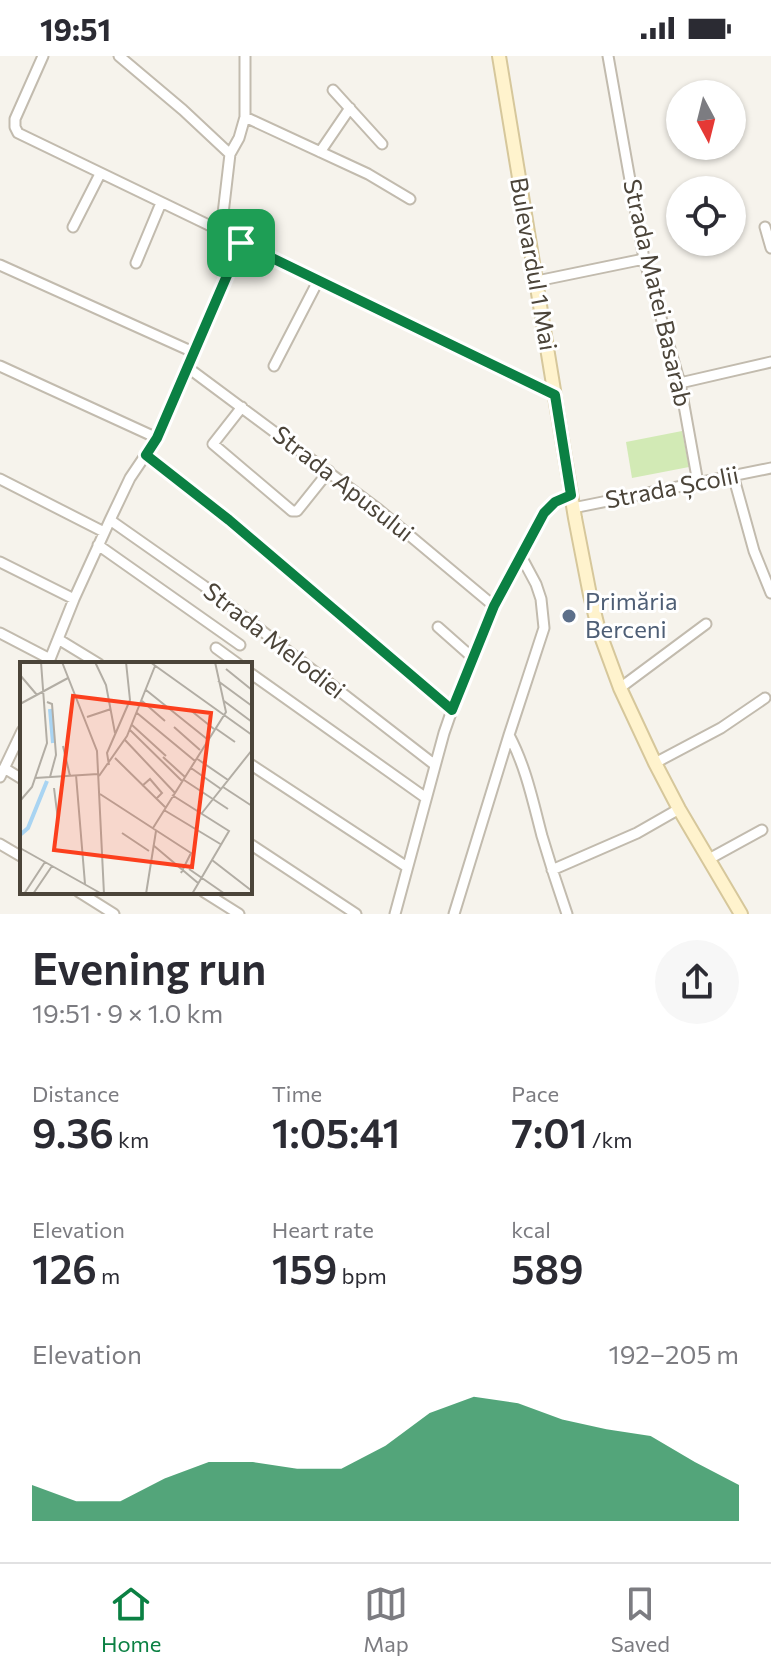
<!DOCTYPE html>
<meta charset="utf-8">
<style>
:root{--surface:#fff;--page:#f7f7f7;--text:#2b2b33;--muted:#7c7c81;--line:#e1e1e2;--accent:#0b8043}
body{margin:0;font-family:Commissioner,sans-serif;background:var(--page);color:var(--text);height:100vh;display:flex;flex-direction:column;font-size:30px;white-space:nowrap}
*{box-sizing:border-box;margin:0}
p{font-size:26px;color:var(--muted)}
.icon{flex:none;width:44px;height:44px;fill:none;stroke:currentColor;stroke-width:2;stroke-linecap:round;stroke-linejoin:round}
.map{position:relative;height:858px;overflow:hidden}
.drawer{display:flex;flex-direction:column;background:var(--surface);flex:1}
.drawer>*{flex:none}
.needle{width:52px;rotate:173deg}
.fabs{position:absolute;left:666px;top:24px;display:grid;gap:16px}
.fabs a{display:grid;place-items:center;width:80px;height:80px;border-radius:50%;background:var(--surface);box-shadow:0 2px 6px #0004;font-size:40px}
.pin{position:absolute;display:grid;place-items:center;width:68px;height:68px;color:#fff;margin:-34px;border-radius:16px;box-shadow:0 4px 12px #0006}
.round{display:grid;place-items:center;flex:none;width:84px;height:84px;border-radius:42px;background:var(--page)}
.headline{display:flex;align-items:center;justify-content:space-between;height:136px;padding:0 32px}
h1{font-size:44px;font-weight:600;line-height:60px}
.metrics{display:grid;grid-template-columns:repeat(3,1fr);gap:12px;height:136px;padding:8px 32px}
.metrics div{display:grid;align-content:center}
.metrics b{font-size:40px;font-weight:600}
.metrics small{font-size:22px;font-weight:400}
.metrics p{font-size:22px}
.chart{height:224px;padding:16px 32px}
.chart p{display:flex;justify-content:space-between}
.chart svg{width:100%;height:144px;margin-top:8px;fill:var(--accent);opacity:.7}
.status{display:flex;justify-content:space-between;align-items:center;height:56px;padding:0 40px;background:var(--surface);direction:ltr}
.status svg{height:22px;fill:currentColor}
.menu{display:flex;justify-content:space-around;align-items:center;height:112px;border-top:2px solid var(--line);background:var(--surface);font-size:22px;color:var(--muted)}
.menu a{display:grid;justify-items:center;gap:4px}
.menu .selected{color:var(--accent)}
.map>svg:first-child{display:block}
.green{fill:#d2eab5}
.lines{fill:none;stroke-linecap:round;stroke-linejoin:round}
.street-casing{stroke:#c2bbae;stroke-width:13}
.secondary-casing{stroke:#d6c79b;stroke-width:16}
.street{stroke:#fff;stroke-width:9}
.secondary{stroke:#fff3cd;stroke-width:12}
.route-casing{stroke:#fff;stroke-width:16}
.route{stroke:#0b8043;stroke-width:10}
.service-dot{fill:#5c6f8a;stroke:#fff;stroke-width:3}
.labels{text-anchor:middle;stroke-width:6;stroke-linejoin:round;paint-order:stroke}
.street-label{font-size:24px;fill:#4b4439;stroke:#fff}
.service-label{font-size:24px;fill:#4e5e75;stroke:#fff;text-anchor:start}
.inset-river{fill:none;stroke:#a9d4f2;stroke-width:4}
.inset-road{fill:none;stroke:#b2ada4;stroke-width:2}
.view{fill:#fc3f1d;fill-opacity:0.15;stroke:#fc3f1d;stroke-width:4}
.inset-edge{fill:none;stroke:#4b4439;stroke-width:4}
</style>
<div class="status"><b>19:51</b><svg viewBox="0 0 49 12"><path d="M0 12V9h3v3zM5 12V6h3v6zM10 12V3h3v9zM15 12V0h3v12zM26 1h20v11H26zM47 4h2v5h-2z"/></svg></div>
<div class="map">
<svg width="771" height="858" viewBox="0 0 771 858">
<rect width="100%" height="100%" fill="#f6f3ec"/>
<path class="green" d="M682,375L689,411L632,422L626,386Z"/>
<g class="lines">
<g class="street-casing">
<path id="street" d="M43,0L15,63V71L18,77L221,175L241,187L318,225L555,339
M119,0L183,54L230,98
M608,0L644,203L680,327L698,427
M333,34L382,88
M245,61L368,118L410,143
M320,96L350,52
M73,171L100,118
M765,171L771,192
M221,175L230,98L239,82L245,61V0
M136,207L161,147
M0,209L193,296
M537,225L644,203
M0,310L157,382
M274,310L318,225
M187,311L378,453L494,550
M680,327L771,306
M242,351L213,388L292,455H297L329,415
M146,399L229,464L452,654
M733,419L754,495L771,537
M0,423L104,476
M573,452L771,412
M110,464L204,530L435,709
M98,489L240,589
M0,506L74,543
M438,571L473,602
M0,577L50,603
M58,583L99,608
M216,592L238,608
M48,608L74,543L110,464L130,422L157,382L241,187
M250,617L426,742
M620,632L706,568
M509,679C526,711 533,746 542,780C550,807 558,832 567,858
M655,707L721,672L765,642
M250,708L407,811
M4,712L22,723
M0,721L22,675
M0,788L22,801
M250,788L356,858
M709,803L762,774
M552,814L637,777L679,753
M79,836L114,858
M204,836L239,858
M395,858L444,677L452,654L494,550L544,457L555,446L571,439
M454,858L509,679L544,572L541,543L536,528L521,500"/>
</g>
<g class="secondary-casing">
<path id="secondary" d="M499,0L575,462L590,539L599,575L620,632L655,707L679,753L741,858"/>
</g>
<use href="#street" class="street"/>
<use href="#secondary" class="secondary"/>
</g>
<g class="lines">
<g class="route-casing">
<path id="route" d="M241,187L555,339L571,439L555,446L544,457L494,550L452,654L229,464L146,399L157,382Z"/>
</g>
<use href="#route" class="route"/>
</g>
<circle class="service-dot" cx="569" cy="560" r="8"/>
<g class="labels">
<g class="street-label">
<text transform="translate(533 208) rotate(80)" y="8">Bulevardul 1 Mai</text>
<text transform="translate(657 237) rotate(77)" y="8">Strada Matei Basarab</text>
<text transform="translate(343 428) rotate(38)" y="8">Strada Apusului</text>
<text transform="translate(672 432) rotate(-11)" y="8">Strada Școlii</text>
<text transform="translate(274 585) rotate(38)" y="8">Strada Melodiei</text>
</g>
<g class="service-label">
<text x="585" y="554">Primăria<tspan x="585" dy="28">Berceni</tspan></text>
</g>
</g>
<g transform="translate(20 606)">
<rect width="232" height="232" fill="#f6f3ec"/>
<path class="inset-river" d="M30,47L33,81M0,173L8,166L27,119"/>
<path class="inset-road" d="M42,0L77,89L84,232M75,0L86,23L95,71M130,0L232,73M206,7L232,28M0,13L17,33M198,19L232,44M126,28L187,77M122,39L145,59M204,39L232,60M27,40L32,42L36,93L30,115M0,42L48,16M169,47L194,67M117,51L175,99M67,55L91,47M112,63L146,94M154,65L180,88M195,66L215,80M110,68L163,120M105,78L155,131M43,84L50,114M143,95L165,115M95,96L145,145M176,96L208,118M89,103L87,91L110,38L106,0M171,106L201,127M56,113L65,222M79,114L107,74L135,4M15,116L78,112M164,118L208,147M122,124L130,117L142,131L136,137M203,125L232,144M34,126L38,158M80,132L171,191L161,211M152,133L209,169L172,232M0,139L12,125L27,81L21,0M144,148L202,183M182,151L232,88M133,166L206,50L195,0M102,171L129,189M133,183L178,221M0,186L82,232M192,198L232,229M169,207L205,232M4,232L25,200M13,232L32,204M126,232L136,169"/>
<path class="view" d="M53,34L191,51L172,205L34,188Z"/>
<rect width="232" height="232" class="inset-edge"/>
</g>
</svg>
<div class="fabs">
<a><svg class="needle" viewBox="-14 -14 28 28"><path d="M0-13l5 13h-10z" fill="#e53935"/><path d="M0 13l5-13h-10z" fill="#7c7c81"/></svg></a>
<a><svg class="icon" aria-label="locate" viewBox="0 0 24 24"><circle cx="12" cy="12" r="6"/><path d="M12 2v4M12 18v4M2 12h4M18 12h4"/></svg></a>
</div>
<div class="pin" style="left:241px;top:187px;background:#1e9e55"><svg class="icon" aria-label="arrive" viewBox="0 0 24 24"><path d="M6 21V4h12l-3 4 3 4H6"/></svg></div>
</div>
<section class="drawer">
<div class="headline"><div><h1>Evening run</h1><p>19:51 · 9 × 1.0 km</p></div><a class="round"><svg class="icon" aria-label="share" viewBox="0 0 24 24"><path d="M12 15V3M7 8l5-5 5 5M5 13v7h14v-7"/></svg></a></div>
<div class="metrics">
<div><p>Distance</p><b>9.36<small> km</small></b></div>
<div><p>Time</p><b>1:05:41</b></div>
<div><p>Pace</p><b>7:01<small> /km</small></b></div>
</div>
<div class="metrics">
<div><p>Elevation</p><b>126<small> m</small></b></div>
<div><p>Heart rate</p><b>159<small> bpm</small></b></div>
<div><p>kcal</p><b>589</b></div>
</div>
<div class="chart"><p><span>Elevation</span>192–205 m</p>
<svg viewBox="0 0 160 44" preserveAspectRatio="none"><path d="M0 44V33L10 38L20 38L30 31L40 26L50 26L60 28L70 28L80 21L90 11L100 6L110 8L120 13L130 16L140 18L150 26L160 33V44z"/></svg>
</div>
</section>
<nav class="menu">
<a class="selected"><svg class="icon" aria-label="home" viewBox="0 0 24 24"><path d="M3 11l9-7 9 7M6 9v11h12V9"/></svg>Home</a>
<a><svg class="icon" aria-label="map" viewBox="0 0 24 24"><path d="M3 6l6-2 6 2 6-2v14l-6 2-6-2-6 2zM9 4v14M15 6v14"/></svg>Map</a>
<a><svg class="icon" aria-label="saved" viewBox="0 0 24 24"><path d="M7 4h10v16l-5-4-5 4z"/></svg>Saved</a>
</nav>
